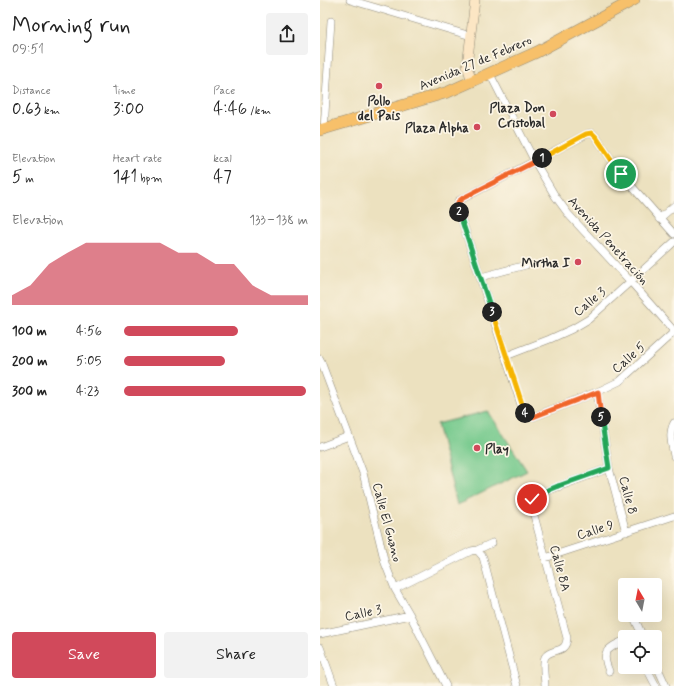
<!DOCTYPE html>
<meta charset="utf-8">
<style>
:root{--surface:#fff;--page:#f2f2f2;--text:#222;--muted:#767676;--accent:#d1495b}
body{margin:0;font-family:Mynerve,sans-serif;background:var(--page);color:var(--text);height:100vh;display:flex;flex-direction:column;font-size:15px;white-space:nowrap}
*{box-sizing:border-box;margin:0}
p{font-size:13px;color:var(--muted)}
.icon{flex:none;width:22px;height:22px;fill:none;stroke:currentColor;stroke-width:2;stroke-linecap:round;stroke-linejoin:round}
.map{position:relative;flex:1;overflow:hidden}
.panel{display:flex;flex-direction:column;background:var(--surface);width:320px}
.panel>*{flex:none}
.needle{width:26px;rotate:350deg}
.controls{position:absolute;left:298px;top:578px;display:grid;gap:8px}
.controls a{display:grid;place-items:center;width:44px;height:44px;border-radius:4px;background:var(--surface);box-shadow:0 4px 16px #0002;font-size:20px}
.pin{position:absolute;display:grid;place-items:center;width:34px;height:34px;color:#fff;margin:-17px;border:2px solid #fff;border-radius:50%;box-shadow:0 1px 4px #0007}
.km{position:absolute;width:20px;height:20px;margin:-10px;border-radius:50%;background:#222;color:#fff;font-size:11px;line-height:20px;text-align:center}
.round{display:grid;place-items:center;flex:none;width:42px;height:42px;border-radius:4px;background:var(--page)}
.head{display:flex;align-items:center;justify-content:space-between;height:68px;padding:0 12px}
h1{font-size:22px;font-weight:600;line-height:30px}
.metrics{display:grid;grid-template-columns:repeat(3,1fr);gap:6px;height:68px;padding:4px 12px}
.metrics div{display:grid;align-content:center}
.metrics b{font-size:17px;font-weight:600}
.metrics small{font-size:11px;font-weight:400}
.metrics p{font-size:11px}
.chart{height:112px;padding:8px 12px}
.chart p{display:flex;justify-content:space-between}
.chart svg{width:100%;height:72px;margin-top:4px;fill:var(--accent);opacity:.7}
.button{display:flex;gap:8px;margin-top:auto;padding:8px 12px}
.button a{flex:1;height:46px;border-radius:4px;background:var(--accent);color:#fff;font-size:16px;font-weight:600;line-height:46px;text-align:center}
.button a+a{background:var(--page);color:var(--text)}
ul{padding:0 12px;list-style:none;font-size:13px}
li{display:grid;grid-template-columns:64px 48px 1fr;align-items:center;height:30px}
li i{height:10px;border-radius:5px;background:var(--accent)}
main{display:flex;flex:1;min-height:0}
.map>svg:first-child{display:block}
.green{fill:#74c98c;stroke:#507a5c}
.lines{fill:none;stroke-linecap:round;stroke-linejoin:round}
.street-casing{stroke:#8c8675;stroke-width:8}
.secondary-casing{stroke:#8c8675;stroke-width:10}
.primary-casing{stroke:#8c8675;stroke-width:12}
.street{stroke:#fff;stroke-width:7}
.secondary{stroke:#fce6c4;stroke-width:9}
.primary{stroke:#f7c06b;stroke-width:11}
.split-1-casing{stroke:#fff;stroke-width:8}
.split-2-casing{stroke:#fff;stroke-width:8}
.split-3-casing{stroke:#fff;stroke-width:8}
.split-4-casing{stroke:#fff;stroke-width:8}
.split-5-casing{stroke:#fff;stroke-width:8}
.split-6-casing{stroke:#fff;stroke-width:8}
.split-7-casing{stroke:#fff;stroke-width:8}
.split-1{stroke:#f5b400;stroke-width:5}
.split-2{stroke:#f0652b;stroke-width:5}
.split-3{stroke:#22a559;stroke-width:5}
.split-4{stroke:#f5b400;stroke-width:5}
.split-5{stroke:#f0652b;stroke-width:5}
.split-6{stroke:#22a559;stroke-width:5}
.split-7{stroke:#22a559;stroke-width:5}
.poi-dot{fill:#d1495b;stroke:#fcf5e5;stroke-width:1.5}
.labels{text-anchor:middle;stroke-width:3.5;stroke-linejoin:round;paint-order:stroke}
.street-label{font-size:13px;fill:#2b2b2b;stroke:#fcf5e5}
.poi-label{font-size:13px;font-weight:bold;fill:#2b2b2b;stroke:#fcf5e5;text-anchor:end}
</style>
<main>
<section class="panel">
<div class="head"><div><h1>Morning run</h1><p>09:51</p></div><a class="round"><svg class="icon" aria-label="share" viewBox="0 0 24 24"><path d="M12 15V3M7 8l5-5 5 5M5 13v7h14v-7"/></svg></a></div>
<div class="metrics">
<div><p>Distance</p><b>0.63<small> km</small></b></div>
<div><p>Time</p><b>3:00</b></div>
<div><p>Pace</p><b>4:46<small> /km</small></b></div>
</div>
<div class="metrics">
<div><p>Elevation</p><b>5<small> m</small></b></div>
<div><p>Heart rate</p><b>141<small> bpm</small></b></div>
<div><p>kcal</p><b>47</b></div>
</div>
<div class="chart"><p><span>Elevation</span>133–138 m</p>
<svg viewBox="0 0 160 44" preserveAspectRatio="none"><path d="M0 44V38L10 32L20 19L30 12L40 6L50 6L60 6L70 6L80 6L90 12L100 12L110 19L120 19L130 32L140 38L150 38L160 38V44z"/></svg>
</div>
<ul>
<li><b>100 m</b>4:56<i style="width:62%"></i></li>
<li><b>200 m</b>5:05<i style="width:55%"></i></li>
<li><b>300 m</b>4:23<i style="width:99%"></i></li>
</ul>
<div class="button"><a>Save</a><a>Share</a></div>
</section>
<div class="map">
<svg width="354" height="686" viewBox="0 0 354 686">
<rect width="100%" height="100%" fill="#fcf5e5"/>
<filter id="ink" filterUnits="userSpaceOnUse"><feTurbulence type="fractalNoise" baseFrequency=".025" numOctaves="2"/><feDisplacementMap in="SourceGraphic" scale="8" xChannelSelector="R" yChannelSelector="G"/><feConvolveMatrix kernelMatrix="1 2 1 2 8 2 1 2 1" color-interpolation-filters="sRGB"/></filter>
<filter id="wash" filterUnits="userSpaceOnUse"><feTurbulence type="fractalNoise" baseFrequency=".012" numOctaves="4" result="noise"/><feDisplacementMap in="SourceGraphic" scale="16" xChannelSelector="R" yChannelSelector="G"/><feGaussianBlur stdDeviation="0.9" result="paint"/><feColorMatrix in="noise" values="0 0 0 0 0 0 0 0 0 0 0 0 0 0 0 0 0 1.4 0 .05"/><feComposite in="paint" operator="in"/></filter>
<g filter="url(#wash)">
<rect width="100%" height="100%" fill="#ece1bf"/>
<path class="green" d="M168,411L207,471L137,505L117,424Z"/>
</g>
<g filter="url(#ink)">
<g class="lines">
<g class="street-casing">
<path id="street" d="M30,0L151,36
M170,74L215,162L235,196L249,215L311,282L354,331
M4,129L11,21
M339,219L354,206
M354,234L301,174L276,137L272,133L267,134L138,201V208L203,411L207,417H213L277,392L300,381L354,332
M161,277L206,265
M186,356L230,339L252,329L269,319L354,242
M0,359L43,473L65,563L75,589L90,615L126,686
M277,392L289,468L306,532
M354,423C348,434 352,445 354,456
M0,447L29,436
M157,550L163,557L197,686
M225,558L354,516
M75,589L151,551L157,550L172,543
M304,595L305,598
M313,615L323,637
M0,634L90,615
M312,637L321,633
M0,647L14,686
M335,662L346,686
M326,667L336,686
M289,671C280,650 288,649 305,640
M225,686C225,679 222,663 225,657C231,647 246,655 247,638L212,508V499L216,495L289,468"/>
</g>
<g class="secondary-casing">
<path id="secondary" d="M152,82L147,66L155,0"/>
</g>
<g class="primary-casing">
<path id="primary" d="M0,130L128,92L217,52L314,0"/>
</g>
<use href="#street" class="street"/>
<use href="#secondary" class="secondary"/>
<use href="#primary" class="primary"/>
</g>
</g>
<g class="lines" filter="url(#ink)">
<g class="split-1-casing">
<path id="split-1" d="M222,158L266,134L272,133L276,137L301,174"/>
</g>
<g class="split-2-casing">
<path id="split-2" d="M139,212L138,208V202L143,198L222,158"/>
</g>
<g class="split-3-casing">
<path id="split-3" d="M139,212L172,312"/>
</g>
<g class="split-4-casing">
<path id="split-4" d="M172,312L205,413"/>
</g>
<g class="split-5-casing">
<path id="split-5" d="M205,413L207,417H213L278,392L281,417"/>
</g>
<g class="split-6-casing">
<path id="split-6" d="M238,486L289,468L281,417"/>
</g>
<g class="split-7-casing">
<path id="split-7" d="M212,499L216,495L238,486"/>
</g>
<use href="#split-1" class="split-1"/>
<use href="#split-2" class="split-2"/>
<use href="#split-3" class="split-3"/>
<use href="#split-4" class="split-4"/>
<use href="#split-5" class="split-5"/>
<use href="#split-6" class="split-6"/>
<use href="#split-7" class="split-7"/>
</g>
<g class="poi-dot">
<circle cx="59" cy="86" r="4"/>
<circle cx="233" cy="114" r="4"/>
<circle cx="157" cy="127" r="4"/>
<circle cx="258" cy="262" r="4"/>
<circle cx="157" cy="448" r="4"/>
</g>
<g class="labels">
<g class="street-label">
<text transform="translate(155 62) rotate(-23)" y="5">Avenida 27 de Febrero</text>
<text transform="translate(289 240) rotate(48)" y="5">Avenida Penetración</text>
<text transform="translate(269 301) rotate(-39)" y="5">Calle 3</text>
<text transform="translate(308 357) rotate(-41)" y="5">Calle 5</text>
<text transform="translate(309 495) rotate(75)" y="5">Calle 8</text>
<text transform="translate(68 522) rotate(75)" y="5">Calle El Guano</text>
<text transform="translate(275 529) rotate(-18)" y="5">Calle 9</text>
<text transform="translate(241 568) rotate(75)" y="5">Calle 8A</text>
<text transform="translate(43 612) rotate(-12)" y="5">Calle 3</text>
</g>
<g class="poi-label">
<text x="59" y="105" text-anchor="middle">Pollo<tspan x="59" dy="15">del Pais</tspan></text>
<text x="225" y="112">Plaza Don<tspan x="225" dy="15">Cristobal</tspan></text>
<text x="149" y="132">Plaza Alpha</text>
<text x="250" y="267">Mirtha I</text>
<text x="165" y="453" text-anchor="start">Play</text>
</g>
</g>
</svg>
<div class="controls">
<a><svg class="needle" viewBox="-14 -14 28 28"><path d="M0-13l5 13h-10z" fill="#e53935"/><path d="M0 13l5-13h-10z" fill="#767676"/></svg></a>
<a><svg class="icon" aria-label="locate" viewBox="0 0 24 24"><circle cx="12" cy="12" r="6"/><path d="M12 2v4M12 18v4M2 12h4M18 12h4"/></svg></a>
</div>
<div class="pin" style="left:301px;top:174px;background:#1e9e55"><svg class="icon" aria-label="arrive" viewBox="0 0 24 24"><path d="M6 21V4h12l-3 4 3 4H6"/></svg></div>
<div class="pin" style="left:212px;top:499px;background:#d93025"><svg class="icon" aria-label="check" viewBox="0 0 24 24"><path d="M5 12l5 5 9-10"/></svg></div>
<b class="km" style="left:222px;top:158px">1</b>
<b class="km" style="left:139px;top:212px">2</b>
<b class="km" style="left:172px;top:312px">3</b>
<b class="km" style="left:205px;top:413px">4</b>
<b class="km" style="left:281px;top:417px">5</b>
</div>
</main>
